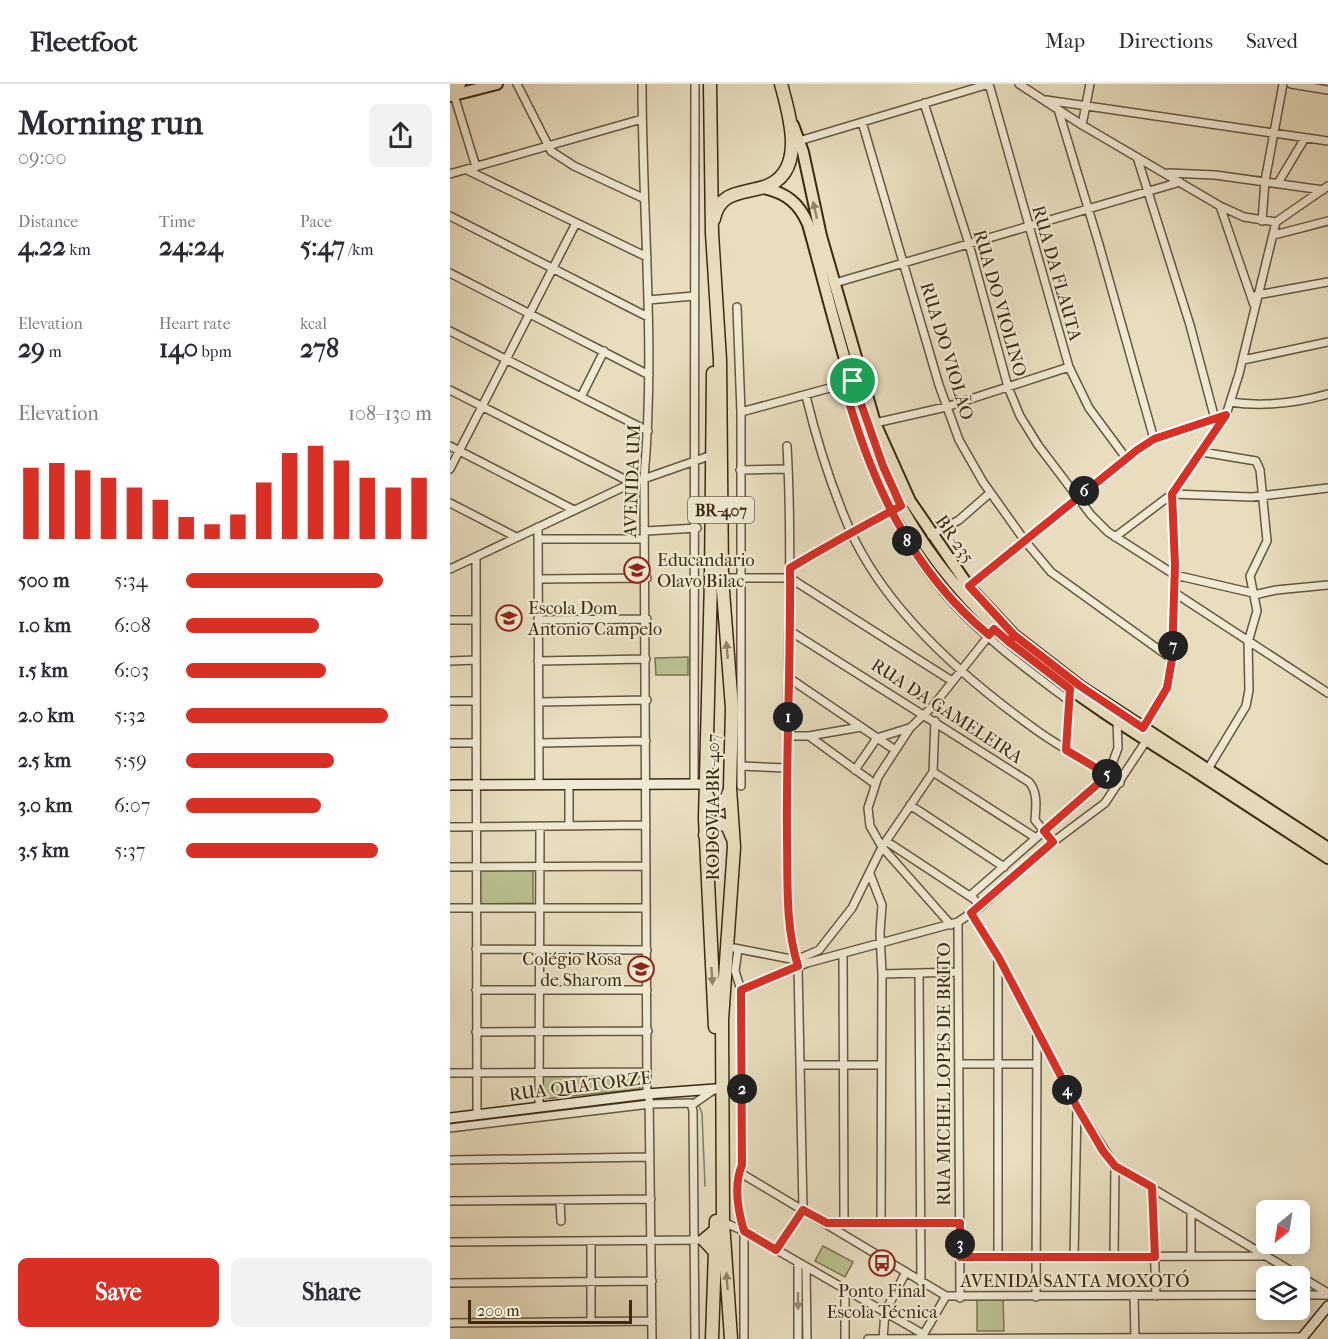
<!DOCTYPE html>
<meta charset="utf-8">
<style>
:root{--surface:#fff;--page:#f2f2f3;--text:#2b2b33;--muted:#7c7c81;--line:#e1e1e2;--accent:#d93025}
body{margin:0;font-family:"IM FELL French Canon",serif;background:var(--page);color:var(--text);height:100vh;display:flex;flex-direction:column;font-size:22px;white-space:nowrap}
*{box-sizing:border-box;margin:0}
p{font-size:20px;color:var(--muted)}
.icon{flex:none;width:33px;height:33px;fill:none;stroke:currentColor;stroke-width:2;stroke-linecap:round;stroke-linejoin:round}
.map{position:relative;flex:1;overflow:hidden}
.side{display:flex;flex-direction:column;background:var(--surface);width:450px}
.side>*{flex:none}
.needle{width:39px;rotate:210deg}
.controls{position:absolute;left:806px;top:1116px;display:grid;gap:12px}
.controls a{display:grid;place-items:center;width:54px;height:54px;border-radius:9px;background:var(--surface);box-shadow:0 3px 15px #0003;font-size:30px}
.scale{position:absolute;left:18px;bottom:15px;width:164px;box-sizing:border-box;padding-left:6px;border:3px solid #3c2a12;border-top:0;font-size:16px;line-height:21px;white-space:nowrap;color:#3c2a12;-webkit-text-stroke:4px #f0ead5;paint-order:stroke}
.pin{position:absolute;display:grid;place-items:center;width:51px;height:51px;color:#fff;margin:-26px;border:3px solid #fff;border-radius:50%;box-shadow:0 2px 6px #0007}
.km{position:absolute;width:30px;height:30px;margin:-15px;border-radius:50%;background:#222;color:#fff;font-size:16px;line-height:30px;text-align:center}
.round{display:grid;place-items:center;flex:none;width:63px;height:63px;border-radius:9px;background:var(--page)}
.summary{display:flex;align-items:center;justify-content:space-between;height:102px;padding:0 18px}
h1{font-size:33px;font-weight:700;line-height:45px}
.stats{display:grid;grid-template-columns:repeat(3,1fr);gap:9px;height:102px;padding:6px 18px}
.stats div{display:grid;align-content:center}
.stats b{font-size:26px;font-weight:700}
.stats small{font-size:16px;font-weight:400}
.stats p{font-size:16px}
.chart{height:168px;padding:12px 18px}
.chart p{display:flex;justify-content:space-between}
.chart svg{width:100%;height:108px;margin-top:6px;stroke:var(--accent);stroke-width:6}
.cta{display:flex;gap:12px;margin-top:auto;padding:12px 18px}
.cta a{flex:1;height:69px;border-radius:9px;background:var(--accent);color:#fff;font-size:24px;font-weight:700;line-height:69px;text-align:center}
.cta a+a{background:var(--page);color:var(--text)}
ul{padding:0 18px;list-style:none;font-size:20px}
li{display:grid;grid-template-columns:96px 72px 1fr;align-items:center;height:45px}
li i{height:15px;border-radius:8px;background:var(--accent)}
header{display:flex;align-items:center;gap:36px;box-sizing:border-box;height:84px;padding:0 30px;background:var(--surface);border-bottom:2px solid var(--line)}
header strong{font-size:28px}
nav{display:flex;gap:33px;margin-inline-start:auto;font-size:21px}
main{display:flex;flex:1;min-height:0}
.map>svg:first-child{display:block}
.green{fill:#bac08f;stroke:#7b7550;stroke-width:1.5}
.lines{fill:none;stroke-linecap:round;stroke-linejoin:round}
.stream{stroke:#738271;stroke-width:1.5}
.street-casing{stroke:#67573d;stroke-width:10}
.secondary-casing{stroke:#3c2a12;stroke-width:12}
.primary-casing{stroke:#3c2a12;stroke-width:14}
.highway-casing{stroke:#3c2a12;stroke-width:15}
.street{stroke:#f0ead5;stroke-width:7}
.secondary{stroke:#f0ead5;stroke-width:9}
.primary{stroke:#e8debe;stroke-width:10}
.highway{stroke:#e8debe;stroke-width:12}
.oneway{fill:#928468}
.oneway2{fill:#968a74}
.route-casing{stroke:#fff;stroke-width:12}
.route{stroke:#d93025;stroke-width:8}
.labels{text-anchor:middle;stroke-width:4.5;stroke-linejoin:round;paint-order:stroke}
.shield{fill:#f0ead5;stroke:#72644c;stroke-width:1.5}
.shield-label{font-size:16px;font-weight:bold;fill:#3c2a12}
.street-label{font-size:18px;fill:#3c2a12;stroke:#f0ead5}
.poi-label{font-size:18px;fill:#3c2a12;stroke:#f0ead5;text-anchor:start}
</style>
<header>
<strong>Fleetfoot</strong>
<nav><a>Map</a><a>Directions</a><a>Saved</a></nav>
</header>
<main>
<section class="side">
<div class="summary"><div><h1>Morning run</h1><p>09:00</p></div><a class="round"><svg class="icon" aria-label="share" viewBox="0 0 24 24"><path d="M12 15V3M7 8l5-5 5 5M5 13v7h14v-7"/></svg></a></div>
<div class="stats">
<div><p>Distance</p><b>4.22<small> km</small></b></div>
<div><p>Time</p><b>24:24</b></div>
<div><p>Pace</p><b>5:47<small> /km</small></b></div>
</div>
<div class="stats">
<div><p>Elevation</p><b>29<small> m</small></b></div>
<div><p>Heart rate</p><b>140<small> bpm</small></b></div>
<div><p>kcal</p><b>278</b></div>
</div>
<div class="chart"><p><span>Elevation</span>108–130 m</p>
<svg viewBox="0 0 160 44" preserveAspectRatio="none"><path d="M5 44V15M15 44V13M25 44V16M35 44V19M45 44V23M55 44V28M65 44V35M75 44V38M85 44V34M95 44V21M105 44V9M115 44V6M125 44V12M135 44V19M145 44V23M155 44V19"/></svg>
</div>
<ul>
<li><b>500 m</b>5:34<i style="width:80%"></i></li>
<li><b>1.0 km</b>6:08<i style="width:54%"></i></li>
<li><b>1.5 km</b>6:03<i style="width:57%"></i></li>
<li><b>2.0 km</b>5:32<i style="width:82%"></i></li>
<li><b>2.5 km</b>5:59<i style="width:60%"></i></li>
<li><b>3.0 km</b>6:07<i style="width:55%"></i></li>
<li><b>3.5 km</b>5:37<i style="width:78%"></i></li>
</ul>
<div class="cta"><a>Save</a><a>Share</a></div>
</section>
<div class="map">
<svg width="878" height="1255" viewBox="0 0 878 1255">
<rect width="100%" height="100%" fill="#e8debe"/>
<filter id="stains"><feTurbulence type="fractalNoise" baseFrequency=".00333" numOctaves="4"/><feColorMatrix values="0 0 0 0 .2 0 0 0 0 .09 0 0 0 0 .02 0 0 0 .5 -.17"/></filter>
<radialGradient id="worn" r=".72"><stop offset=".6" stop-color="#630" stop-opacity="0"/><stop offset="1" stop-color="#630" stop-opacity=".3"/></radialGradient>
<path class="green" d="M238,573V591H206L205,574Z
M26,785H83V819L27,820Z
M93,989L188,993L190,1005L92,1015Z
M373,1162L403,1178L395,1193L365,1177Z
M527,1213H553L554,1247H527Z"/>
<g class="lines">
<path class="stream" d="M201,1015L229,1012
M248,1020L252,1029L255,1102
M27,1036L196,1015
M0,1040L17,1037"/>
<g class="street-casing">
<path id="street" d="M67,0L101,67L124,82L193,114
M192,0C192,131 206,263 194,394L197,1010
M539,0L619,283L639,324L676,374
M569,0L632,41L770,122L794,133L826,138L878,102
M841,0L878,6
M4,11L26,83
M596,16L878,57
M474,19L519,160L558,303L570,332L588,361L641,431L658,448L725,491L803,509
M608,25L648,157L704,355
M412,38L489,301L509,356L533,398L575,457L601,488L722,575
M632,41L640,0
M349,57L539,0
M687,73L740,241L765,335
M17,86L197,173
M719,89L765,91L873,106
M0,90L192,35
M828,99L855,54
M770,122L804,221
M0,132L198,233
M812,137L815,97L833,0
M824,151L878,137
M0,189L199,291
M385,199L730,98
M807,211L878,198
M198,216L244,212
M287,223L291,328V702
M0,247L198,347
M793,276L878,258
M394,300C415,380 447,457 503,519C537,556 578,586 618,616
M0,306L182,399
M356,312C367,358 381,402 400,446C437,528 517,597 589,648C615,666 643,681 670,699
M131,313L154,267
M780,318C813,323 846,319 878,310
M291,328L398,299
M425,339L496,323L619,283
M0,362L124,426
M752,368L806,377L810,386L817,457L800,492L807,527L798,558L799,606L796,622L758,685
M0,385L126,139
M290,386L338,385
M271,416L290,430
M0,419L66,453
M88,443L89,699
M196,447L247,444
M481,451L509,436L540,409
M665,453L722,410L776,331L789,290L826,138
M89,455H194
M26,473L27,1031
M340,484L451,422
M0,485L182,399L262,371
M272,494H340L502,597
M89,495L197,494
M519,503L688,366L704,355L775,331
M725,509L878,609
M804,511L826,506L878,501
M0,536H25
M88,536L197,535
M340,547L579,698C588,708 586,723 585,736L603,758
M0,577L26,576
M88,577L196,575
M339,594L445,666
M0,617H26
M90,618L197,616
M693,644L717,604L722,575L725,481L722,410L802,413L878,404
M338,652H359L411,643
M359,652L425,700
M427,654L459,644
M0,659H25
M90,659L196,657
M616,666L619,611
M291,682L336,684
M405,686L427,654
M483,688L586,754
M244,700L245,0
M460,721L554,783
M119,741V700
M0,743L196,741
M436,757L524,815
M0,783L196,782
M420,790L432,821L430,849L432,890L431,1139
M530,823L521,811L658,691L668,664L667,637
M0,824H196
M521,829L549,874L627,1023L665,1082L878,1209
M508,838L510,1214
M501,841L432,763L420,742L418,724L428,693L460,644L483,622L541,549
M284,864L346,876L369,866L402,824L432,763L483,688L485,637
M26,865L197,866
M288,865L285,887L291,906L357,879L508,838L530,823L603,758L655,719L696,657
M393,870L394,1138
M469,889L471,1198
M432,890L508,888
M26,906H197
M291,906L292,1081C283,1102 288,1127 294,1147V1255
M26,948L198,947
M509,980H586
M351,981H431
M0,989L197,988
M199,1010L202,1255
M242,1021L265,1005
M89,1023L90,742
M0,1044L200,1020L241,1019L243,1027L245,1255
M0,1076L200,1073
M289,1088L496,1212L816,1211
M702,1103L706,1212
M110,1116L111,1137
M0,1117L201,1115
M741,1127V1172
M273,1138L294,1147L473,1250
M377,1139H510
M141,1157V1238
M0,1158L249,1156
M326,1166L353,1126L348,882C333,835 338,782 337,732C335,609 344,486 337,362
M510,1173L812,1172
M548,1173V876
M624,1174L627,1023
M664,1174L665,1082
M348,1178V1255
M356,1183L357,1255
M0,1199L202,1197
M684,1211L685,1254
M849,1211H878
M586,1213L587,950
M0,1239L202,1237
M472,1253L496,1212
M395,1255V1205
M418,1255L852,1253
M433,1255L435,1228L456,1188"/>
</g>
<g class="secondary-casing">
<path id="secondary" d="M0,701L249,700
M0,1034L197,1010L265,1005
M851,1255L878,1222"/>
</g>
<g class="primary-casing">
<path id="primary" d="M0,3L10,0
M0,12L47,0
M343,41L353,68L371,152L425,339L460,417L519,503L564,551L630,602L878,764
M314,104C336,109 349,119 358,140C383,229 408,344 452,424C521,548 629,614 745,687C790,716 834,745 878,774"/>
</g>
<g class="highway-casing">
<path id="highway" d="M260,0L262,149L270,276L272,494L282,624L280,704L284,763L272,936L273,1138L281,1255
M264,135C269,107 292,110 314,103C358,89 339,30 331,0
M263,289L261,495L255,735L265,943
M256,709L260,718L267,721L275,717L280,706
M255,751L259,743L268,738L278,743L282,753
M266,1146L254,1156L266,1169
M262,1255L266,1137"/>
</g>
<use href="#street" class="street"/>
<use href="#secondary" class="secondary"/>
<use href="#primary" class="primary"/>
<use href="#highway" class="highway"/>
</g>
<defs><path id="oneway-solid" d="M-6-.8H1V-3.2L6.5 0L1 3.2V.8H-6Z" transform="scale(1.5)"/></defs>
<g class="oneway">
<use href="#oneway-solid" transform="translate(365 126) rotate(-103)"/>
<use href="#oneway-solid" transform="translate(277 566) rotate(-95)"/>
<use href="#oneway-solid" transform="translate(262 892) rotate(86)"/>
<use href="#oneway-solid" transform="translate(277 1197) rotate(-94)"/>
</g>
<use class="oneway2" href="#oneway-solid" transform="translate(348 1217) rotate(90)"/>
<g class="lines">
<g class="route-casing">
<path id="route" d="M403,297L433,382L451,422C413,442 377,462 340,484C341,574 336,664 337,755C338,797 335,841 348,882L291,906L292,1081C283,1102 288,1127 294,1147L326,1166L353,1126L377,1139H510V1173H705L702,1103L665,1082L653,1067L627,1023L549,874L521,829L603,758L594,747L658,691L616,666L620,605L559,558L564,551L519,502L687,366L704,355L776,331L722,410L725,481L722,575L717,604L693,644L630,602L564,551L559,558L544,545L539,551C461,487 420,396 394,300L403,297"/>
</g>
<use href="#route" class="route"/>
</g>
<defs>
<g id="school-ring" transform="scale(1.35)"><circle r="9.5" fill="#f0ead5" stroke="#8f2418" stroke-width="1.5"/><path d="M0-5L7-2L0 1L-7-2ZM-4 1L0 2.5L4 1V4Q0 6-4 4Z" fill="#8f2418"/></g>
<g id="bus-ring" transform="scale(1.35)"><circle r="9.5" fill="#f0ead5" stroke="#8f2418" stroke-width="1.5"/><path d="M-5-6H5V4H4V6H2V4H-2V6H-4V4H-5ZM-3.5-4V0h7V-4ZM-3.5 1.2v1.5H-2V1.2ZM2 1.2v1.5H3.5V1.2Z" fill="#8f2418"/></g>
</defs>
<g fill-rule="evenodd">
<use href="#school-ring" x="187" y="486"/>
<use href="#school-ring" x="59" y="534"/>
<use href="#school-ring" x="191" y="885"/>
<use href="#bus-ring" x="432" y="1179"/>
</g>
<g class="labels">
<rect class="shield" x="238" y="413" width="66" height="26" rx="4.5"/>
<g class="shield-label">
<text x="271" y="432">BR-407</text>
</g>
<g class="street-label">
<text transform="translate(607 189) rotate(74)" y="6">RUA DA FLAUTA</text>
<text transform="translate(550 219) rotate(74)" y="6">RUA DO VIOLINO</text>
<text transform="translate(497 267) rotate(73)" y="6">RUA DO VIOLÃO</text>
<text transform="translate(182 397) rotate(-88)" y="6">AVENIDA UM</text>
<text transform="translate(505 455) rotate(55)" y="6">BR-235</text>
<text transform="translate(497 627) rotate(33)" y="6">RUA DA GAMELEIRA</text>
<text transform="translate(263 723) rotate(-90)" y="6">RODOVIA BR-407</text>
<text transform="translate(494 990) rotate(-90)" y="6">RUA MICHEL LOPES DE BRITO</text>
<text transform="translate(130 1002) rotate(-7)" y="6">RUA QUATORZE</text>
<text x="625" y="1203">AVENIDA SANTA MOXOTÓ</text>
</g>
<g class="poi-label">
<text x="207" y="482">Educandario<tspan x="207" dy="21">Olavo Bilac</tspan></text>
<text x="78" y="530">Escola Dom<tspan x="78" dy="21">Antonio Campelo</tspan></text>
<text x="172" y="881" text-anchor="end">Colégio Rosa<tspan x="172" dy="21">de Sharom</tspan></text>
<text x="432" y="1213" text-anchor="middle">Ponto Final<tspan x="432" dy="21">Escola Técnica</tspan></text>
</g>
</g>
<rect width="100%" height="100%" filter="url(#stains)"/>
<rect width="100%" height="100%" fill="url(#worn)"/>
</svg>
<div class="controls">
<a><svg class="needle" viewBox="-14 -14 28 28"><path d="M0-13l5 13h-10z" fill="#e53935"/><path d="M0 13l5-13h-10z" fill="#7c7c81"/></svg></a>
<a><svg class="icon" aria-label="layers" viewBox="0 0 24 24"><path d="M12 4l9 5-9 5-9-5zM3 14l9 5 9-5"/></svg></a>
</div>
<div class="scale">200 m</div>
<div class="pin" style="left:403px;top:297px;background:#1e9e55"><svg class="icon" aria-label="arrive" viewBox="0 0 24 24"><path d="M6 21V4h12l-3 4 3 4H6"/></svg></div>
<b class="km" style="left:338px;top:633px">1</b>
<b class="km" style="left:292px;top:1005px">2</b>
<b class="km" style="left:510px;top:1160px">3</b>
<b class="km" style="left:617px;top:1006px">4</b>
<b class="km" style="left:657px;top:690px">5</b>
<b class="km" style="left:634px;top:407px">6</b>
<b class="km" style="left:723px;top:562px">7</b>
<b class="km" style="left:457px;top:457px">8</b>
</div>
</main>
